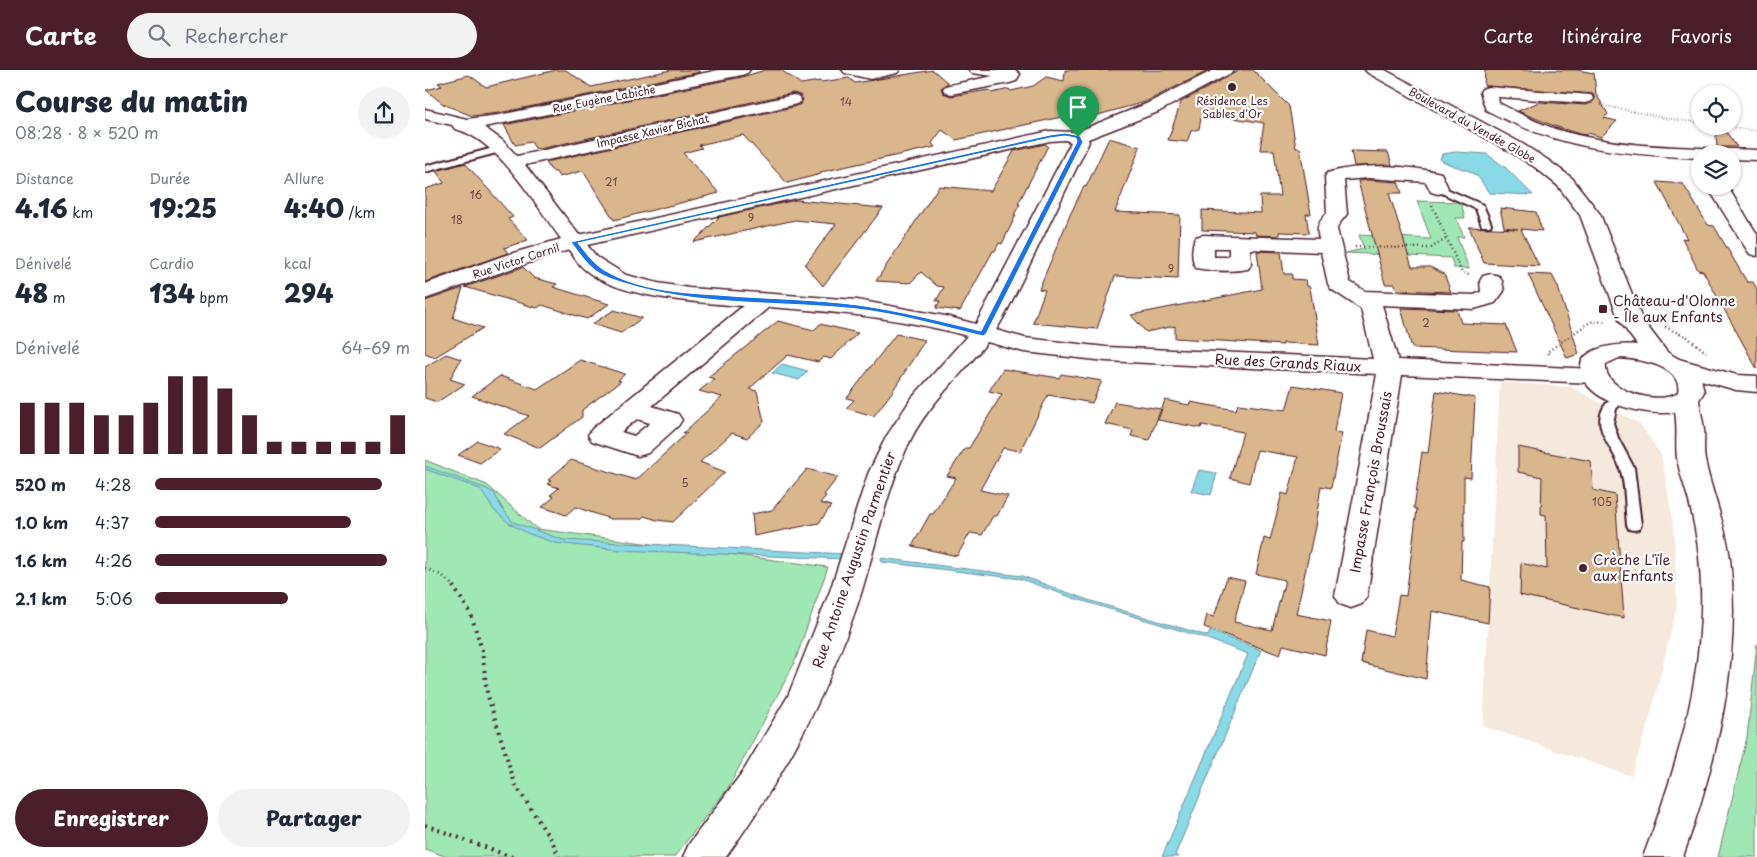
<!DOCTYPE html>
<html lang="fr">
<meta charset="utf-8">
<style>
:root{--surface:#fff;--page:#f2f2f3;--text:#1f2937;--muted:#747a83;--accent:#4a1f2b}
body{margin:0;font-family:"Playpen Sans",sans-serif;background:var(--page);color:var(--text);height:100vh;display:flex;flex-direction:column;font-size:19px;white-space:nowrap}
*{box-sizing:border-box;margin:0}
p{font-size:16px;color:var(--muted)}
.icon{flex:none;width:28px;height:28px;fill:none;stroke:currentColor;stroke-width:2;stroke-linecap:round;stroke-linejoin:round}
.map{position:relative;flex:1;overflow:hidden}
.drawer{display:flex;flex-direction:column;background:var(--surface);width:425px}
.drawer>*{flex:none}
.tools{position:absolute;left:1266px;top:15px;display:grid;gap:10px}
.tools a{display:grid;place-items:center;width:50px;height:50px;border-radius:50%;background:var(--surface);box-shadow:0 1px 4px #0004;font-size:25px}
.pin{position:absolute;display:grid;place-items:center;width:42px;height:42px;color:#fff;margin:-51px -21px;border-radius:50% 50% 50% 0;rotate:-45deg;box-shadow:0 0 5px #0007}
.pin .icon{rotate:45deg}
.round{display:grid;place-items:center;flex:none;width:52px;height:52px;border-radius:26px;background:var(--page)}
.head{display:flex;align-items:center;justify-content:space-between;height:85px;padding:0 15px}
h1{font-size:28px;font-weight:800;line-height:38px}
.figures{display:grid;grid-template-columns:repeat(3,1fr);gap:8px;height:85px;padding:5px 15px}
.figures div{display:grid;align-content:center}
.figures b{font-size:25px;font-weight:800}
.figures small{font-size:14px;font-weight:400}
.figures p{font-size:14px}
.chart{height:140px;padding:10px 15px}
.chart p{display:flex;justify-content:space-between}
.chart svg{width:100%;height:90px;margin-top:5px;stroke:var(--accent);stroke-width:6}
.cta{display:flex;gap:10px;margin-top:auto;padding:10px 15px}
.cta a{flex:1;height:58px;border-radius:30px;background:var(--accent);color:#fff;font-size:20px;font-weight:800;line-height:58px;text-align:center}
.cta a+a{background:var(--page);color:var(--text)}
ul{padding:0 15px;list-style:none;font-size:16px}
li{display:grid;grid-template-columns:80px 60px 1fr;align-items:center;height:38px}
li i{height:12px;border-radius:6px;background:var(--accent)}
header{display:flex;align-items:center;gap:30px;box-sizing:border-box;height:70px;padding:0 25px;background:var(--accent);color:#fff}
header strong{font-size:24px}
nav{display:flex;gap:28px;margin-inline-start:auto;font-size:18px}
.search{width:350px;height:45px;background:var(--page);display:flex;align-items:center;gap:12px;box-sizing:border-box;padding:0 18px;border-radius:28px;color:var(--muted);font-size:19px}
main{display:flex;flex:1;min-height:0}
.map>svg:first-child{display:block}
.built{fill:#f4e9dc}
.green{fill:#9fe7b5;stroke:#748370}
.water{fill:#8ad9e6;stroke:#708f9b}
.building{fill:#d9b68b;stroke:#4a1f2b}
.lines{fill:none;stroke-linecap:round;stroke-linejoin:round}
.service-casing{stroke:#4a1f2b;stroke-width:4}
.minor-casing{stroke:#4a1f2b;stroke-width:3}
.secondary-casing{stroke:#4a1f2b;stroke-width:3}
.path-far3{stroke:#4a1f2b;stroke-width:2;stroke-dasharray:0.5 2.5;stroke-linecap:butt}
.path-far2{stroke:#4a1f2b;stroke-width:2.5;stroke-dasharray:1 3;stroke-linecap:butt}
.path-far1{stroke:#4a1f2b;stroke-width:3;stroke-dasharray:1 4;stroke-linecap:butt}
.path{stroke:#4a1f2b;stroke-width:4;stroke-dasharray:2 5;stroke-linecap:butt}
.service{fill:#fff;fill-rule:evenodd}
.minor{fill:#fff;fill-rule:evenodd}
.secondary{fill:#fff;fill-rule:evenodd}
.route{fill:#1a73e8;stroke:#fff;fill-rule:evenodd}
.poi-dot{fill:#4a1f2b;stroke:#fff;stroke-width:2}
.labels{text-anchor:middle;stroke-width:4.5;stroke-linejoin:round;paint-order:stroke}
.far-street-label{font-size:11px;fill:#4a1f2b;stroke:#fff}
.far-poi-label{font-size:11px;fill:#4a1f2b;stroke:#fff}
.number-label{font-size:11px;fill:#6e4543}
.poi-label{font-size:14px;fill:#4a1f2b;stroke:#fff;text-anchor:start}
.street-label{font-size:14px;fill:#4a1f2b;stroke:#fff}
</style>
<header>
<strong>Carte</strong>
<div class="search"><svg class="icon" aria-label="search" viewBox="0 0 24 24"><circle cx="10" cy="10" r="6"/><path d="M15 15l6 6"/></svg>Rechercher</div>
<nav><a>Carte</a><a>Itinéraire</a><a>Favoris</a></nav>
</header>
<main>
<section class="drawer">
<div class="head"><div><h1>Course du matin</h1><p>08:28 · 8 × 520 m</p></div><a class="round"><svg class="icon" aria-label="share" viewBox="0 0 24 24"><path d="M12 15V3M7 8l5-5 5 5M5 13v7h14v-7"/></svg></a></div>
<div class="figures">
<div><p>Distance</p><b>4.16<small> km</small></b></div>
<div><p>Durée</p><b>19:25</b></div>
<div><p>Allure</p><b>4:40<small> /km</small></b></div>
</div>
<div class="figures">
<div><p>Dénivelé</p><b>48<small> m</small></b></div>
<div><p>Cardio</p><b>134<small> bpm</small></b></div>
<div><p>kcal</p><b>294</b></div>
</div>
<div class="chart"><p><span>Dénivelé</span>64–69 m</p>
<svg viewBox="0 0 160 44" preserveAspectRatio="none"><path d="M5 44V19M15 44V19M25 44V19M35 44V25M45 44V25M55 44V19M65 44V6M75 44V6M85 44V12M95 44V25M105 44V38M115 44V38M125 44V38M135 44V38M145 44V38M155 44V25"/></svg>
</div>
<ul>
<li><b>520 m</b>4:28<i style="width:89%"></i></li>
<li><b>1.0 km</b>4:37<i style="width:77%"></i></li>
<li><b>1.6 km</b>4:26<i style="width:91%"></i></li>
<li><b>2.1 km</b>5:06<i style="width:52%"></i></li>
</ul>
<div class="cta"><a>Enregistrer</a><a>Partager</a></div>
</section>
<div class="map">
<svg width="1332" height="787" viewBox="0 0 1332 787">
<rect width="100%" height="100%" fill="#fff"/>
<filter id="ink" filterUnits="userSpaceOnUse"><feTurbulence type="fractalNoise" baseFrequency=".02" numOctaves="2"/><feDisplacementMap in="SourceGraphic" scale="10" xChannelSelector="R" yChannelSelector="G"/><feConvolveMatrix kernelMatrix="1 2 1 2 8 2 1 2 1" color-interpolation-filters="sRGB"/></filter>
<g filter="url(#ink)">
<path class="built" d="M1075,312L1146,317L1215,354L1236,385L1249,456L1252,536L1224,652L1206,706L1058,656Z"/>
<path class="green" d="M992,131L1036,132L1040,148H1031L1039,167H1032L1044,199L1029,198L1026,188L920,183L939,179L934,165L1006,169Z
M0,390L62,415L112,459L403,497L369,594L303,718L249,787H22L0,779Z
M1332,574V787H1293L1322,667Z"/>
<path class="water" d="M1031,82L1062,84L1081,98L1108,125L1064,123C1060,118 1057,111 1052,106C1042,97 1026,98 1015,89L1017,84Z
M357,294L383,301L374,310L347,303Z
M0,396L62,419L69,423L77,438L88,452L138,470L422,484L420,489L195,480L130,473L102,463L84,453L69,440L55,419L0,399Z
M774,400L792,403L786,425L766,421Z
M456,488L597,506L663,530L783,566L785,561L836,580L750,785L753,787H737L823,584L777,567L648,528L596,509L457,492Z"/>
<path class="building" d="M131,0H141L166,17L246,0H272L275,2L74,43L47,46L18,34L1,20L17,16L13,13L44,5L61,17Z
M340,0H356L376,14L394,11L396,12L424,8L430,13L508,0L523,13L516,18L518,23L526,26L564,20L567,23L584,19L586,21L608,16L621,7L639,11L640,0H785L720,32L673,45L666,43L653,46L650,44L531,70L517,60L507,73L510,77L396,102V104L362,113L318,65L274,75L277,78L258,83L294,123L189,150L158,101L134,107L131,102H129L125,99L121,92L368,37L376,34L378,29L375,25L368,23L114,79L110,78L106,72L90,75L79,55L317,7Z
M815,0H828L864,36L871,78H875L886,144H881L884,163L854,162V166L831,165L830,162L777,160V140L836,143L835,126H855L849,80H835L839,53L777,43L774,59L766,61L762,72L743,70L756,32Z
M1060,0H1152L1169,3L1171,24L1183,44L1179,48L1192,51L1176,67L1163,63L1161,65L1155,64L1129,56L1093,41L1114,32L1161,35L1167,33L1170,29L1168,24L1059,16Z
M1290,56H1297L1312,77H1292Z
M684,68L715,77L690,142L755,145L753,209L690,206L672,259L608,253L620,220L614,219L645,145L659,116L661,117Z
M620,74L623,76L593,134H595L589,145H591L577,174L574,173L570,181H568L535,241L511,238L515,231H511L519,217L512,216L496,202L485,213L451,211L514,116L566,121L589,81Z
M926,81L963,82L967,95L929,96Z
M40,93L88,147L83,149L103,170L79,178L83,183L0,212V119L19,113L11,101Z
M944,110L973,112L977,123H964L987,197H1005L1019,204L1026,222L972,220L970,214H960L933,111Z
M1232,112L1258,114L1283,155L1289,156L1322,212H1328L1332,219V299L1278,201L1273,200L1257,168L1262,169Z
M371,130L458,138L398,216L380,195L411,154L370,150L269,172L294,147Z
M1075,138L1111,142L1117,161L1096,159L1114,196L1059,193L1044,157L1093,159L1079,157Z
M832,181L856,182L859,204H867V209L881,210L882,216L885,217L894,275L858,273V275L750,268V256L721,262L706,245L837,219Z
M98,197L109,208L132,214L128,217L184,234L162,249L117,235L112,238L40,217Z
M1103,204L1127,205L1133,217L1154,284L1142,288Z
M38,218L28,248L58,258L10,287L0,283V231Z
M976,238L1032,240L1036,253L1081,255L1092,282L987,278Z
M189,240L217,248L196,263L167,254Z
M353,251L389,260L395,254L433,263L406,289L399,287L393,292L363,285L324,319L332,321L339,352L322,368L307,363L275,392L300,402L248,452L232,450L219,446L216,449H186L150,437L141,445L117,437L129,427L125,425L134,418L122,414L126,411L123,410L146,390L211,410L262,363H258L297,327L274,321L289,309L283,307Z
M471,264L500,270L467,322L449,346L421,338L429,330L422,328Z
M21,284L36,289L25,309L40,314L12,332L0,328V297Z
M155,290L200,304L193,310L196,311L157,340V347L115,378L79,364L104,346L47,326L75,306L112,319Z
M578,299L634,308L636,304L677,311L667,333L623,325L595,381L578,378L555,420L583,426L572,446H568L557,465L545,463L532,486L487,476L505,444H508L531,408L522,406L540,378H544L577,324L564,321Z
M868,315L916,323L909,362L917,363L906,418L896,416L890,457L871,544L906,551L900,585L858,575L855,585L779,557L782,545L789,547L802,507L820,511L809,552L847,560L860,510L831,504L839,468L845,470L857,423L863,425L873,387L832,380L824,413L805,408L818,362L777,355L776,358L733,350L740,330L764,335L765,332L811,340L813,334L861,340Z
M1011,321L1050,328L1046,408L1039,407V472H1037L1036,510L1065,517L1063,553L1007,541L1001,609L936,593L941,560L967,566L974,525L981,526L992,439L989,438L997,382L1003,383Z
M690,332L736,339L724,370L706,366L708,360L680,354Z
M53,371L75,379L55,393L33,385Z
M1093,377L1166,391L1168,420L1190,425L1199,548L1095,525L1096,493L1122,499L1121,445L1116,444L1117,407L1093,402Z
M382,399L413,407L399,425L401,426L395,433L406,436L394,453L329,466L327,444L347,440Z"/>
<g class="lines">
<g class="service-casing">
<path id="service" d="M76,76L80,79L79,81L0,102V96Z
M1013,115L1058,135L1066,154L1065,156H1057L1051,139L1010,120L1008,118Z
M1196,323L1202,327L1191,339L1188,353L1193,368L1209,398L1216,455L1214,459L1209,460L1204,459L1202,455C1200,436 1201,416 1195,398C1189,378 1164,356 1181,334C1185,330 1190,325 1196,323Z"/>
</g>
<g class="minor-casing">
<path id="minor" d="M294,0H325L322,3L317,5L59,57L78,71L92,86L368,25L374,27L376,30L374,33L368,35L100,95L154,165L625,61L651,62L721,34L789,0H809L806,3L733,42L663,69L664,72L580,245L571,260L600,268L681,277L948,289L936,239L906,219L903,214L896,182L825,179L826,194L823,199C807,202 787,201 771,198C766,190 766,174 771,167L778,165L894,169C891,157 893,151 902,143L900,107L902,103C936,93 982,95 1016,103L1023,118L1020,122L1013,124L1006,122L1001,112L944,108L919,110L922,144L914,154L912,159L925,212L940,221L1049,225L1056,222L1055,211L1058,206L1066,204L1074,206L1077,211L1079,221L1070,233L1049,239L957,235L973,290L1169,299L1178,301L1181,306L1178,311L1169,313L977,305L942,526L937,534L926,538L915,534L910,526L952,304L681,291L599,282L562,272C538,304 506,331 487,367C460,420 451,480 432,536C399,632 360,704 301,787H258L264,774L319,700L363,626L405,521L443,404L461,367L486,329L542,266C476,248 412,242 344,237L227,336L253,344L257,350L253,356L223,383L213,386L167,371L163,365L167,359L318,236C274,232 188,229 156,196C151,191 148,185 144,180L94,196L0,229V214L78,186L136,169C110,134 73,69 30,59L27,55L0,49V39L42,49L74,45ZM640,70L646,72L551,254L520,246L432,230L264,218L233,213L201,205L172,187L162,175L625,71ZM789,178H804V187H789ZM212,349L225,353L209,366L196,362Z
M417,0H475L472,3L445,9L420,3Z
M544,0H590L595,4L591,11L585,13L526,24L520,22L518,19L520,16L568,6L547,3Z
M1063,17L1166,25L1168,28L1166,31L1160,33L1073,27L1074,33C1093,43 1111,52 1130,59C1194,79 1266,77 1332,80V90L1308,89V84H1275V88C1193,84 1135,79 1061,40L1055,22L1057,19Z
M1286,116H1302L1304,119L1332,164V186L1325,184L1322,180L1284,119Z
M1250,288L1312,305L1332,306V322L1311,320L1241,300L1238,295L1241,290Z"/>
</g>
<g class="secondary-casing">
<path id="secondary" d="M940,0H960L1096,73L1123,90L1147,108L1175,144L1217,249L1242,282L1266,296L1276,308L1279,322L1274,330C1275,340 1278,350 1279,360C1280,370 1278,380 1280,390C1287,424 1301,455 1305,489C1317,591 1291,692 1258,787H1218C1254,693 1285,589 1274,487C1272,467 1268,447 1263,428C1259,414 1254,401 1252,388C1250,373 1253,358 1250,342C1223,347 1163,334 1156,302C1151,276 1197,273 1212,275L1194,250L1155,145L1133,116L1111,98L1084,81L943,3ZM1194,288C1213,289 1258,295 1253,323C1234,336 1177,321 1181,294Z"/>
</g>
<path class="path-far3" d="M1176,35L1239,48L1275,53
M1298,56L1332,61"/>
<path class="path-far2" d="M1007,135L1037,203L1044,205
M930,177L1006,178L1021,169
M1240,257L1262,267L1281,282
M1123,284L1122,282L1165,252L1182,251"/>
<path class="path-far1" d="M0,498L18,506L29,517"/>
<path class="path" d="M28,516L46,544L57,580L62,623L90,714L129,775L134,787
M0,755L87,787"/>
<use href="#service" class="service"/>
<use href="#minor" class="minor"/>
<use href="#secondary" class="secondary"/>
</g>
</g>
<path class="route" d="M640,63L655,66L658,72L561,264L558,266C516,256 475,244 432,239C359,231 284,236 213,217C200,213 186,210 174,203C162,195 155,184 146,172L625,65ZM640,66L651,68L652,72L556,261C515,251 475,241 433,235C387,229 340,229 293,225C256,223 212,220 179,200C168,193 161,183 153,173L625,68Z"/>
<g class="poi-dot">
<circle cx="807" cy="17" r="5"/>
<rect x="1173" y="234" width="10" height="10" rx="2.5"/>
<circle cx="1158" cy="498" r="5"/>
</g>
<g class="labels">
<g class="far-street-label">
<text transform="translate(179 29) rotate(-11)" y="4">Rue Eugène Labiche</text>
<text transform="translate(1047 55) rotate(29)" y="4">Boulevard du Vendée Globe</text>
<text transform="translate(228 61) rotate(-13)" y="4">Impasse Xavier Bichat</text>
<text transform="translate(91 191) rotate(-18)" y="4">Rue Victor Cornil</text>
</g>
<g class="far-poi-label">
<text x="807" y="35">Résidence Les<tspan x="807" dy="13">Sables d'Or</tspan></text>
</g>
<g class="number-label">
<text x="421" y="36">14</text>
<text x="186" y="116">21</text>
<text x="51" y="129">16</text>
<text x="326" y="152">9</text>
<text x="32" y="154">18</text>
<text x="746" y="203">9</text>
<text x="1001" y="257">2</text>
<text x="260" y="417">5</text>
<text x="1177" y="436">105</text>
</g>
<g class="poi-label">
<text x="1188" y="236">Château-d'Olonne<tspan x="1188" dy="16">- Île aux Enfants</tspan></text>
<text x="1168" y="495">Crèche L'ïle<tspan x="1168" dy="16">aux Enfants</tspan></text>
</g>
<g class="street-label">
<text transform="translate(863 293) rotate(3)" y="5">Rue des Grands Riaux</text>
<text transform="translate(946 412) rotate(-80)" y="5">Impasse François Broussais</text>
<text transform="translate(429 490) rotate(-71)" y="5">Rue Antoine Augustin Parmentier</text>
</g>
</g>
</svg>
<div class="tools">
<a><svg class="icon" aria-label="locate" viewBox="0 0 24 24"><circle cx="12" cy="12" r="6"/><path d="M12 2v4M12 18v4M2 12h4M18 12h4"/></svg></a>
<a><svg class="icon" aria-label="layers" viewBox="0 0 24 24"><path d="M12 4l9 5-9 5-9-5zM3 14l9 5 9-5"/></svg></a>
</div>
<div class="pin" style="left:653px;top:67px;background:#1e9e55"><svg class="icon" aria-label="arrive" viewBox="0 0 24 24"><path d="M6 21V4h12l-3 4 3 4H6"/></svg></div>
</div>
</main>
